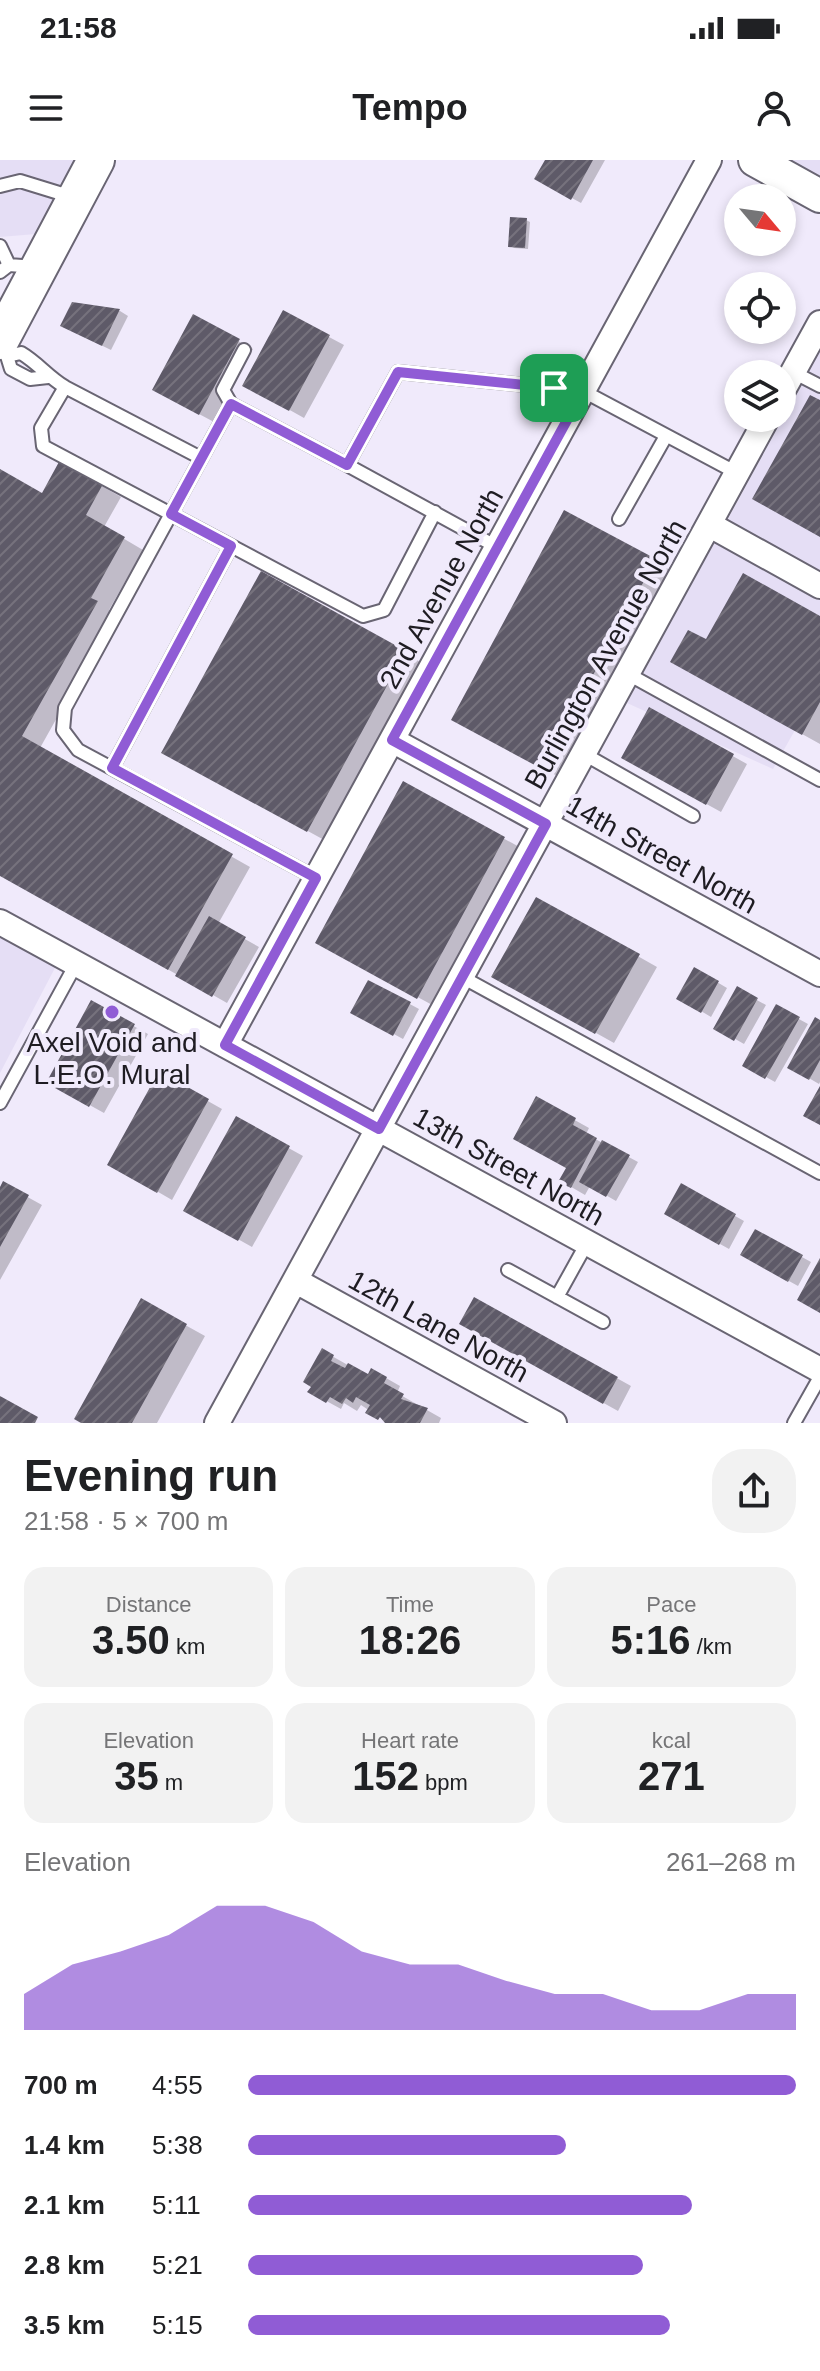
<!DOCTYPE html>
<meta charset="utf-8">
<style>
:root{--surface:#fff;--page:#f2f2f2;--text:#202124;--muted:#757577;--accent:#905cd5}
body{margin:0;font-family:Helvetica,sans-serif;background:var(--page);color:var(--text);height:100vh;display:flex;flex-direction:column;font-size:30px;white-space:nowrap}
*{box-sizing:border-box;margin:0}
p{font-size:26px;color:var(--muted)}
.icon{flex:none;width:44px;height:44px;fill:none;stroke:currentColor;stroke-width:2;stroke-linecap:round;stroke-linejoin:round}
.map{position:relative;height:1263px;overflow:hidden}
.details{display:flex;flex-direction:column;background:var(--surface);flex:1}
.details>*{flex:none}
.needle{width:52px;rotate:119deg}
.fabs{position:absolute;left:724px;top:24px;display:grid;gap:16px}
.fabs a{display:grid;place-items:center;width:72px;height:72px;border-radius:50%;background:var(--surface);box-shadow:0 4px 12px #0003;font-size:40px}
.pin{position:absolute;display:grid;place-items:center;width:68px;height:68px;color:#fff;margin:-34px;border-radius:16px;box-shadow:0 4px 12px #0006}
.round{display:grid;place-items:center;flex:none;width:84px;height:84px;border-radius:32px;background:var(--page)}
.summary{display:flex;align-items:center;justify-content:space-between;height:136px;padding:0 24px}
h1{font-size:44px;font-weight:700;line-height:60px}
.stats{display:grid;grid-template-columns:repeat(3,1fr);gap:12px;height:136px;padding:8px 24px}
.stats div{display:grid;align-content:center;border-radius:20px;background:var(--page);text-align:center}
.stats b{font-size:40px;font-weight:700}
.stats small{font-size:22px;font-weight:400}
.stats p{font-size:22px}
.chart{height:224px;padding:16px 24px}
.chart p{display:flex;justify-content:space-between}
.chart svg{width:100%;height:144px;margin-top:8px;fill:var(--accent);opacity:.7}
ul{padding:0 24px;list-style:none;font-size:26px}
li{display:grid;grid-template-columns:128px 96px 1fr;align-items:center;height:60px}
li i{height:20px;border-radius:10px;background:var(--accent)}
.status{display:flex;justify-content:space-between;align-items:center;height:56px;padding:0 40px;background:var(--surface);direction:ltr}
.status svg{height:22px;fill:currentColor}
header{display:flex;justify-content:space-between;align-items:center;height:104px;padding:0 24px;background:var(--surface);font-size:36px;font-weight:700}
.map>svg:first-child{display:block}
.built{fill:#e5def5}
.shadow{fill:#0003}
.building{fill:url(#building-hatch)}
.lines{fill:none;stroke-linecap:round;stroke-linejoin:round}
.lane-casing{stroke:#696573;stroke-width:16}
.street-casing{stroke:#696573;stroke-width:28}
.secondary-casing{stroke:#696573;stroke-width:36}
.primary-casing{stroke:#696573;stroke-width:40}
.lane{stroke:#fff;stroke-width:12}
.street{stroke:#fff;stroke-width:24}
.secondary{stroke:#fff;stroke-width:32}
.primary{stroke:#fff;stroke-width:36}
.route-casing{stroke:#fff;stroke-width:16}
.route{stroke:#905cd5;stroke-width:10}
.poi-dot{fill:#905cd5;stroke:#f0eafb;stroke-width:3}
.labels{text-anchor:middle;stroke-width:8;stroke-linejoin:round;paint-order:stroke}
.street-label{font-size:28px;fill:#1e1c22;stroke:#f0eafb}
.poi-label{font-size:28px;fill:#1e1c22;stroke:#f0eafb}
</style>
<div class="status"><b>21:58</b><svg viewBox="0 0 49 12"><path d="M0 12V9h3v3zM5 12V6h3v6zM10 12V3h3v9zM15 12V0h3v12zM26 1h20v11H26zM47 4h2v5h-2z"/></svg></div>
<header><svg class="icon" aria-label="menu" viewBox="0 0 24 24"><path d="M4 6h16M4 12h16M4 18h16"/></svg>Tempo<svg class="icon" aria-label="person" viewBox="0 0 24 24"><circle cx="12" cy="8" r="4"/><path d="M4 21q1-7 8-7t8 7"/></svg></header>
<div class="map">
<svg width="820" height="1263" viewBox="0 0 820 1263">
<defs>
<pattern id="building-hatch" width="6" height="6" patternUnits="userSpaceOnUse" patternTransform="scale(2)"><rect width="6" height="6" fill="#5e5a68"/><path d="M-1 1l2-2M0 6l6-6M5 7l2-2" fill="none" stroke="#76727d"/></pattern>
</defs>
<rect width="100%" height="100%" fill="#f0eafb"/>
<path class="built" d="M0,0H75L36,74L0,77Z
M780,0H820V22Z
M820,190V412L727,361Z
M715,382L820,439V526L773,609L627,543Z
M0,775L56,806L0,913Z"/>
<path class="shadow" d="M547,0H605L581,43L537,19Z
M526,60L530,62L528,89L514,88L510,86Z
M74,144L120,151L128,156L111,190L72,171Z
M284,153L344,185L304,258L245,225Z
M193,157L253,189L214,262L169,238Z
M61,303L121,337L104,367L143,390L109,450L115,454L40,588L250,707L218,764L259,787L227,843L0,714V312L43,336Z
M655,401L673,412L561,618L472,570Z
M261,414L424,504L326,681L182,602Z
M820,459V584L673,502L707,482Z
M650,550L747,604L721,652L623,598Z
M404,624L523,689L436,847L336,793Z
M537,739L657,807L614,883L494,816Z
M695,809L727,828L711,857L679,838Z
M369,822L419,849L403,879L353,852Z
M737,829L766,845L744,884L716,868Z
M92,843L148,874L104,953L48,922Z
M777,847L808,864L775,922L745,905Z
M820,862V922L819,924L790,907Z
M160,914L222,949L172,1040L110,1004Z
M537,939L589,968L586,974L638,1002L616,1041L590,1026L585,1035L561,1021L568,1008Z
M236,959L303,996L252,1087L186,1050Z
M4,1024L42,1045L0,1120V1031Z
M682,1026L744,1061L729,1089L666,1054Z
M755,1071L811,1102L798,1126L742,1095Z
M475,1139L631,1226L618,1251L461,1164Z
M142,1141L205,1176L157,1263H85Z
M323,1191L369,1217L386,1218L400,1226L397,1233L441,1258L439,1263H388L361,1245L357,1251L344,1243L341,1249L310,1232Z"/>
<path class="building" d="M545,0H593L571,40L534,19Z
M510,57L527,58L525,88L508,87Z
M72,142L120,149L102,186L60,166Z
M283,150L330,175L289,251L242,226Z
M193,154L240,179L199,255L152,230Z
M810,235L820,240V377L752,339Z
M60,300L103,324L86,355L125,377L91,438L98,441L22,576L233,694L168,810L0,716V309L42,333Z
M564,350L656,399L542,609L451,560Z
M261,411L406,491L307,672L161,593Z
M743,413L820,456V542L802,575L670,502L688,470L706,479Z
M649,547L734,594L706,645L621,598Z
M403,621L505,677L417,839L315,783Z
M536,737L640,794L595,874L491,817Z
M209,756L246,777L212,837L175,816Z
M694,807L719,821L701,853L676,839Z
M368,820L411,842L393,876L350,853Z
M737,826L758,838L734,881L713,869Z
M91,840L135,864L89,947L46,923Z
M776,844L800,857L765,919L742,906Z
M815,857L820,860V900L809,920L787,908Z
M159,911L209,939L157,1033L107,1005Z
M820,926V965L803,956Z
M536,936L576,958L573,965L597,978L571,1028L558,1022L566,1008L513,979Z
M236,956L290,986L238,1081L183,1051Z
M602,980L630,995L606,1037L579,1022Z
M3,1021L29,1035L0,1087V1027Z
M681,1023L736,1054L719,1085L664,1054Z
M755,1069L803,1095L788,1122L740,1095Z
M820,1098V1153L797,1140Z
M474,1137L618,1217L603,1244L459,1164Z
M141,1138L187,1164L132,1263H81L74,1259Z
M322,1188L334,1195L331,1201L345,1208L348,1203L368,1214L371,1208L387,1217L384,1223L404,1234L401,1239L428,1248L420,1263H385L380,1257L378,1260L365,1253L370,1245L356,1237L353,1243L346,1238L342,1244L330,1237L326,1243L307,1232L311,1227L303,1222Z
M0,1236L38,1257L35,1263H0Z"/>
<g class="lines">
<g class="lane-casing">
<path id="lane" d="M0,26L20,21L72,37
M0,86L9,105
M0,112L9,105L35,107
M244,190L223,230L231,244L347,305
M793,212L820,226
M48,217L30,219L11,209L7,196L21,193C38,203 48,217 65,227
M231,244L65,548L63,570L78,590L316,718
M201,298L65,227L41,268L43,286L363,456L384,450L435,352
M619,359L666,276
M497,387L347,305L398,212L583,231L737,313
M628,514L820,620
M584,594L693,656
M112,608L231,386
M462,817L820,1013
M0,943L76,804
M508,1110L603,1162
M557,1137L587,1083
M794,1263L820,1217"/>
</g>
<g class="street-casing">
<path id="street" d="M782,232L820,163
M710,365L820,426
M392,580L820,814
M0,762L820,1210
M225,885L709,0
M296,1121L554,1263
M217,1263L767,258"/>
</g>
<g class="secondary-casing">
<path id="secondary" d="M755,0L820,36"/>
</g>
<g class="primary-casing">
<path id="primary" d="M0,181L96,0"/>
</g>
<use href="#lane" class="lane"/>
<use href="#street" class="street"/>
<use href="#secondary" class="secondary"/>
<use href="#primary" class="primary"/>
</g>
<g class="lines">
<g class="route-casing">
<path id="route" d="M398,212L583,231L392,580L546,664L379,969L225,885L316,718L112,608L231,386L171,354L231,244L347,305Z"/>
</g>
<use href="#route" class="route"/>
</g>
<circle class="poi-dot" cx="112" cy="852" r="8"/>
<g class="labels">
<g class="street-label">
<text transform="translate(441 428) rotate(-61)" y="10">2nd Avenue North</text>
<text transform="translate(605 494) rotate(-61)" y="10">Burlington Avenue North</text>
<text transform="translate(662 694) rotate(29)" y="10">14th Street North</text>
<text transform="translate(509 1006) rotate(29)" y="10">13th Street North</text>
<text transform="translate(439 1166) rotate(29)" y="10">12th Lane North</text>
</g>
<g class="poi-label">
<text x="112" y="892">Axel Void and<tspan x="112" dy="32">L.E.O. Mural</tspan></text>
</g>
</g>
</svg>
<div class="fabs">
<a><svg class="needle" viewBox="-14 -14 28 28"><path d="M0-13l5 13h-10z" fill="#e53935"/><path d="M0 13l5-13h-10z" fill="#757577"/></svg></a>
<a><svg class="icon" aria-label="locate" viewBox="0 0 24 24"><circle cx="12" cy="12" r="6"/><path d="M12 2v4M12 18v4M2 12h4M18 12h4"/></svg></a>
<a><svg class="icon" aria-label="layers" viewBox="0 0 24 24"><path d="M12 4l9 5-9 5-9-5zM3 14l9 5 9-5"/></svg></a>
</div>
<div class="pin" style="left:554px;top:228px;background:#1e9e55"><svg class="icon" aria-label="arrive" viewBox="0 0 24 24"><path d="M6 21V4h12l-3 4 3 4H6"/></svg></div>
</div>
<section class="details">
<div class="summary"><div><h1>Evening run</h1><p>21:58 · 5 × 700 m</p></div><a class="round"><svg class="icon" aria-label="share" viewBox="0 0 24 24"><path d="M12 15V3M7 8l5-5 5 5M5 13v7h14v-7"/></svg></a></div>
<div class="stats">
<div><p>Distance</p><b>3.50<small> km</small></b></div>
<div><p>Time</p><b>18:26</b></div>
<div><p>Pace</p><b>5:16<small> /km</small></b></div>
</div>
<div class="stats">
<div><p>Elevation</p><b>35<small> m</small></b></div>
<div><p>Heart rate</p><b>152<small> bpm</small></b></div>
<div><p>kcal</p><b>271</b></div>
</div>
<div class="chart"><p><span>Elevation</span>261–268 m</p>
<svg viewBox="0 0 160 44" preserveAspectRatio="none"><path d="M0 44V33L10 24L20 20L30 15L40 6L50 6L60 11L70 20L80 24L90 24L100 29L110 33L120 33L130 38L140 38L150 33L160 33V44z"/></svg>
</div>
<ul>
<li><b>700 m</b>4:55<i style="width:100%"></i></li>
<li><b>1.4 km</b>5:38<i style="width:58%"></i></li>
<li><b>2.1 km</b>5:11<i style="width:81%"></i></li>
<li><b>2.8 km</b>5:21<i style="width:72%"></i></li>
<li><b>3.5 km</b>5:15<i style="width:77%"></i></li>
</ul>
</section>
